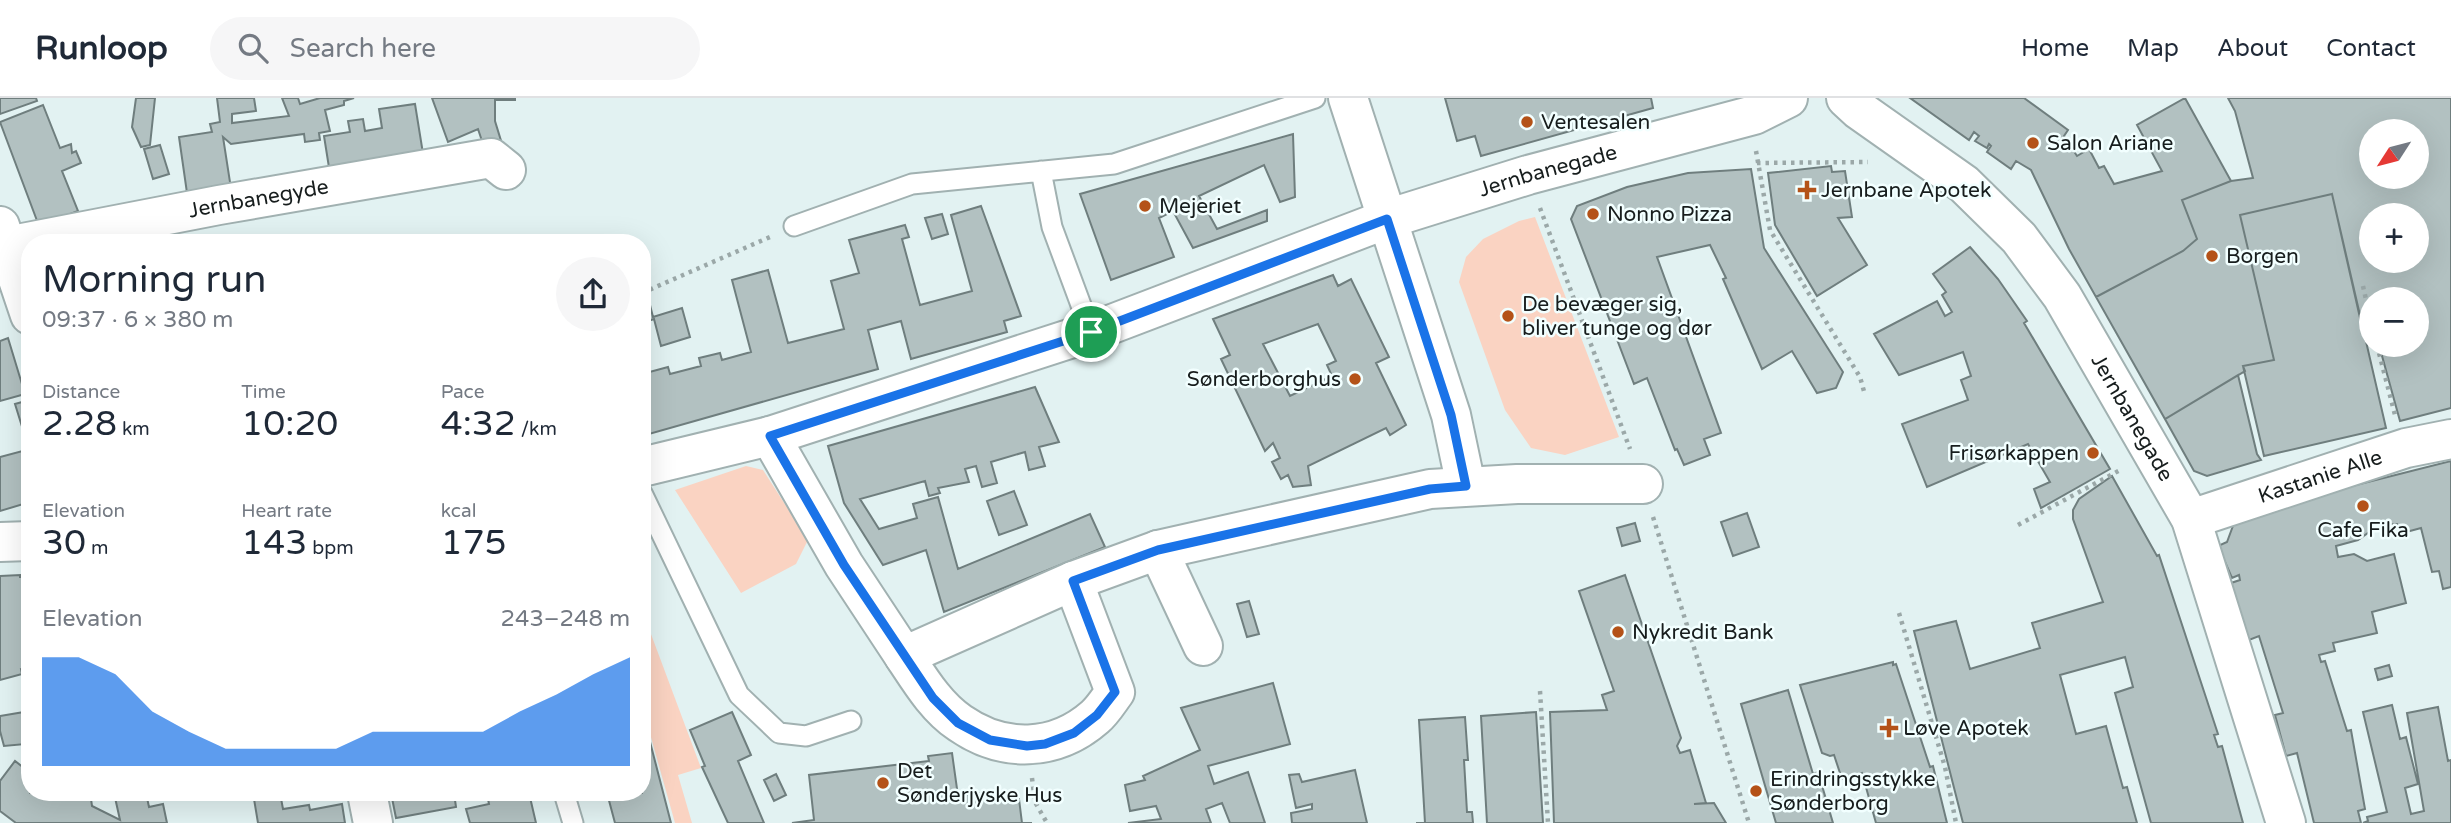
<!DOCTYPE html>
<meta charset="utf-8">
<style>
:root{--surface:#fff;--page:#f6f6f7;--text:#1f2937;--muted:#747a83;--line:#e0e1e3;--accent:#1a73e8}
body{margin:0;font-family:"Varela Round",sans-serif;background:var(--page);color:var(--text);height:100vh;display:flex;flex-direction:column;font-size:26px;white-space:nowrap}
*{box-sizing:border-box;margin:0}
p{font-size:23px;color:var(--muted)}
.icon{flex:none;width:38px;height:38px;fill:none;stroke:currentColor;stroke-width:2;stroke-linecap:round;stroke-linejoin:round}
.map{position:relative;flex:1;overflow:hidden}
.panel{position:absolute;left:21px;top:136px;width:630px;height:567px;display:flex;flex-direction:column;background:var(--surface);border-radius:28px;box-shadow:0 7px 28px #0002}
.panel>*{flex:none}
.needle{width:46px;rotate:234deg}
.buttons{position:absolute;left:2359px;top:21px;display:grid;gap:14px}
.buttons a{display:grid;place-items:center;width:70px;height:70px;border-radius:50%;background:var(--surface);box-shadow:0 7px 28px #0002;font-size:35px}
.pin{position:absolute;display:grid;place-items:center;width:60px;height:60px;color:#fff;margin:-30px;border:4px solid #fff;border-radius:50%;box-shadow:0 2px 7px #0007}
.round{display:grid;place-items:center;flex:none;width:74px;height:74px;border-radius:37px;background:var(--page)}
.summary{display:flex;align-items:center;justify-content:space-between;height:119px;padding:0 21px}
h1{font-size:38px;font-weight:600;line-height:52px}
.figures{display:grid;grid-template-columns:repeat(3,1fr);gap:10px;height:119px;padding:7px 21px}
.figures div{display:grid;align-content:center}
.figures b{font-size:35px;font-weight:600}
.figures small{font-size:19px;font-weight:400}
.figures p{font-size:19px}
.chart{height:196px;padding:14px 21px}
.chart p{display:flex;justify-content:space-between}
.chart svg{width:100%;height:126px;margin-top:7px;fill:var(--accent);opacity:.7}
header{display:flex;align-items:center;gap:42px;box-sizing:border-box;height:98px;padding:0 35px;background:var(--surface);border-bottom:2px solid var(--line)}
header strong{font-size:33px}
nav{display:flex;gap:38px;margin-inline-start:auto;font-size:24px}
.search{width:490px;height:63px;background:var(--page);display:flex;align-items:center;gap:18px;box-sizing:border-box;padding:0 24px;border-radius:38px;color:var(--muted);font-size:26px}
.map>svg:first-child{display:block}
.green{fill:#fad3c2}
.building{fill:#b2c1c1;stroke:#6f7e7e;stroke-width:2;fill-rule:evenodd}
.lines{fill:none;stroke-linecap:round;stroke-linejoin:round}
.lane-casing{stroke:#a1b1b1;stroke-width:23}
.street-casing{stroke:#a1b1b1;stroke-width:42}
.secondary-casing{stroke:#a1b1b1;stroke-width:42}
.path{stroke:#9ba8a8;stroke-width:4.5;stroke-dasharray:3.5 5;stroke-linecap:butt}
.lane{stroke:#fff;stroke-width:19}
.street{stroke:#fff;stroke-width:38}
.secondary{stroke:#fff;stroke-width:38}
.route-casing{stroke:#fff;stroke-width:14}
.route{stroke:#1a73e8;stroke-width:9}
.poi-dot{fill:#b45218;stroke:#f2ffff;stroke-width:2.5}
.labels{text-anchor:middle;stroke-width:5;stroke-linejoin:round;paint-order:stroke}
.poi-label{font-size:21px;fill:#171d1d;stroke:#f2ffff;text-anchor:start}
.street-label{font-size:21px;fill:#171d1d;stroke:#f2ffff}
</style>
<header>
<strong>Runloop</strong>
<div class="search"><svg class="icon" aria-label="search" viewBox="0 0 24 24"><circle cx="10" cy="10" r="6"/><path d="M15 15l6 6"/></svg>Search here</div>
<nav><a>Home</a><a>Map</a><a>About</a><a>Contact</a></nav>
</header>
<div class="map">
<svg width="2451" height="725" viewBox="0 0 2451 725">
<rect width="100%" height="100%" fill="#e2f2f2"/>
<path class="green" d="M1535,119L1619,339L1565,357L1531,350L1505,312L1459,184L1466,159L1483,141L1519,123Z
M746,368L763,372L808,442L796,466L741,495L675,392Z
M642,512L701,670L678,677L692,725H675L642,607Z"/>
<path class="building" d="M0,0H36L37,3L0,16Z
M136,0H155L150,47L141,49L132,29Z
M217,0H254L256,13L232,16V25L289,18L282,0H298L300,6L320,0H354L344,3V7L325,12L330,33L319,35L320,42L305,44L304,36L231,46L223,39L232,97L188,102L179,39L212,34L210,26L220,24Z
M432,0H515V2H495V23L502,46L485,52L478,31L448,44Z
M1445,0H1651L1653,10L1481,58L1475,38L1457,43Z
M1910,0H2024L2068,32L2064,38L2077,58L2089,51L2099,70L2104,68L2114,86L2162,73L2137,27L2185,0L2231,83L2182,102L2197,141L2183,153L2096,199L2069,151L2031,72L2016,63L2011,71L1987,54L1991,48L1989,46L1987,50L1975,43L1979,38L1974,34L1969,42Z
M2228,0H2451V310L2400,323L2379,247H2417V201H2371V240L2365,242L2332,96L2240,117L2274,262L2243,268L2245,273L2165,321L2096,199L2183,153L2197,141L2182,102L2231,83L2253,80L2235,13ZM2371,33H2417V79H2371ZM2371,117H2417V163H2371Z
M415,6L425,68L331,82L324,38L350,34L348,23L363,21L365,33L382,30L379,11Z
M43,7L60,50L71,46L72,55L76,53L81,65L62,73L78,113L39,128L0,24Z
M1293,36L1295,99L1280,104L1264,67L1199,98L1217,131L1267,112V123L1193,150L1173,113L1159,120L1174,159L1111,182L1080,96Z
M160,47L169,76L153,81L144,51Z
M1831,68L1832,74L1845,73L1852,119L1838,120L1867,167L1817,198L1775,127L1768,75Z
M1751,71L1764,150L1843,274L1836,290L1817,295L1792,253L1762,271L1723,181L1726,180L1710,147L1657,159L1721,335L1704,341L1710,357L1684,367L1677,351L1675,352L1647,280L1634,286L1571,121L1577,108L1627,89L1688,75Z
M2332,96L2386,330L2264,358L2243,268L2274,262L2240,117Z
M981,108L1021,218L1004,223L1007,234L911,261L901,223L868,232L878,271L642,338V276L668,269L670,276L701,268L699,260L720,255L722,262L751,254L732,182L768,172L788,245L844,231L831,183L859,175L849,142L905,127L909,139L902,141L920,207L972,193L951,117Z
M942,116L948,136L932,141L925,120Z
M1970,149L1998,181L2027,223L2024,225L2110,371L2041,410L2034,391L2050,384L2028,346L1927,389L1902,326L1968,302L1961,282L1971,278L1963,254L1899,277L1874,236L1937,203L1945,218L1952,214L1942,197L1946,194L1933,176Z
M1333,177L1338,188L1351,181L1389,259L1376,265L1406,327L1390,337L1386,330L1308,368L1311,387L1293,389L1288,377L1281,381L1272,364L1280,360L1273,345L1265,353L1221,261L1230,257L1213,221ZM1318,226L1336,263L1327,267L1332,278L1290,298L1263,246Z
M650,207L653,219L682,210L690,239L661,248L654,221L642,225V210Z
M8,240L25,296L0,303V243Z
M2238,277L2257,356L2261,362L2207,378L2194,373L2165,321Z
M1035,289L1059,344L1039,349L1045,368L1029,372L1025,354L991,364L997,385L982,389L976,368L965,371L969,384L938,390L940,395L929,398L925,383L860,401L879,431L917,420L913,406L938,399L958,471L1090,416L1105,449L944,514L926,452L883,467L844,405L828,348Z
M29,302L30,333L24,335L15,306Z
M30,351V404L0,413V359Z
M2451,363V489L2443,491L2439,473L2432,474L2421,430L2399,436L2397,426L2379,427L2358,442L2336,448L2338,459L2354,456L2367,463L2394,456L2406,505L2372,514L2377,535L2333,545L2335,553L2319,557L2321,564L2325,563L2347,633L2351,632L2365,711L2358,713L2361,725H2314L2297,655L2286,658L2275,617L2283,615L2259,538L2249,542L2231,485L2240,482L2239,477L2232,480L2218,448L2227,444L2237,417Z
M2112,378L2157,458L2159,457L2218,636L2214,637L2218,649L2222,648L2243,725H2151L2115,595L2133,589L2125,559L2060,577L2076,636L2106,628L2123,690L2127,689L2137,725H1963L1914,533L1956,523L1970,571L2040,550L2032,525L2103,504L2073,421V412L2079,401Z
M1014,393L1027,427L999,437L987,403Z
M1747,415L1759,449L1733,458L1721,424Z
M1635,425L1640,443L1622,448L1617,430Z
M20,477V479H30V570L21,571L22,576L0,582V478Z
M1625,477L1681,640L1677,648L1680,655L1690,652L1706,705L1694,706L1714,705L1726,725H1554L1550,614L1607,612L1602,597L1614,593L1579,493Z
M1249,503L1259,536L1247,539L1237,506Z
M1893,564V567L1896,566L1930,669L1933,668L1947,725H1876L1862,675L1842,681L1834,657L1830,658L1822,655L1800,587Z
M2389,567L2392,578L2378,582L2375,571Z
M1273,585L1290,646L1208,668L1214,686L1248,674L1265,725H1230L1222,705L1206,711L1211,725H1128L1161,721L1156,708L1130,713L1125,687L1145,682L1143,678L1200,652L1181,610Z
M1788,592L1813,676L1818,674L1833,725H1776L1741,606Z
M2392,607L2400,641L2406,639L2418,686L2405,690L2411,716L2424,713L2407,615L2438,609L2448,663L2451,662V725H2363L2368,723L2367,719L2387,714L2363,614Z
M30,613V695H101L102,700L91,701L92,708L120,722L114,695H146L149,709L163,706L167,725H16L0,713V683L15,663L28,673L25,646L4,648L0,633V618Z
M642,613L671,725H615L607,695H642Z
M732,614L751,657L738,663L764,725H728L702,669L705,668L690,632Z
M1536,614L1543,725H1487L1481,618Z
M1465,619L1468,662H1464L1467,714H1472L1473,725H1416H1425L1419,622Z
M952,655L958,698L1001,693L1002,703L1019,701L1022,725H1032H792L814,722L809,677L929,663L928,658Z
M1355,672L1367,725H1292L1291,715L1312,711V706L1296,710L1289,677L1299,676L1302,684Z
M776,676L786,697L774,703L764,682Z
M253,695H280L283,711L309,707L310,712L342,706L345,725H258Z
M391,695H454L456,709L396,720Z
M529,695L536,725H470L466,711L489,706L487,696Z"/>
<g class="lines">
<g class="lane-casing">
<path id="lane" d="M1041,73L1052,129L1091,234
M794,128L912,86L1114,66L1315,0
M642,395L739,597L779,635L806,638L851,623
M564,695L573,725"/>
</g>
<g class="street-casing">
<g id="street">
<path id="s1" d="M1846,0L1859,12L1964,86L2019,140L2062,198L2191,421L2286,725"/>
<path d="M0,128L30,217"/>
<path id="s2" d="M7,148L219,107L491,60L506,72"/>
<path d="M770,338L844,467L904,558L1073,483L1158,452L1430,391L1517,386H1643"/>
<path id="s3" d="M2191,421L2406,350L2451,341"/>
<path d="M1158,452L1203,548"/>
<path d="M904,558C920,582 936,609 960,625C1003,655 1055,654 1095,619C1103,612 1109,602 1115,594L1073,483"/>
<path d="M367,695L373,725"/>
</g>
</g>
<g class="secondary-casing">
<g id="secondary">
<path d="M1348,0L1451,317L1466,388"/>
<path id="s4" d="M642,369L770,338L1091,234L1387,121L1528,77L1754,17L1788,0"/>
<path d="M0,444L30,443"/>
</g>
</g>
<path class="path" d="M1756,53L1770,132L1860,279L1865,297
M1757,65L1868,64
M1540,110L1630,351
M2363,188L2371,224
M642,195L770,139
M2377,247L2395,317
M1653,419L1749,725
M2018,427L2122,371
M1899,515L1945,669L1956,725
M1540,593L1548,725
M1032,680L1035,704L1047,725"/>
<use href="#lane" class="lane"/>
<use href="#street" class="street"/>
<use href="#secondary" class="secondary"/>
</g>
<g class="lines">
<g class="route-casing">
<path id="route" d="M1387,121L1451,317L1466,388L1430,391L1158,452L1073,483L1115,594L1097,617L1074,635L1045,646L1027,648L990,642L958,625L933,600L844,467L770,338L1091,234Z"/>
</g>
<use href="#route" class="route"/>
</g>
<g class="poi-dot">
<circle cx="1527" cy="24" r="7"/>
<circle cx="2033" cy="45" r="7"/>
<path d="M1803.5 81.5h7v7h7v7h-7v7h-7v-7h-7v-7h7z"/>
<circle cx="1145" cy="108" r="7"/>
<circle cx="1593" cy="116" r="7"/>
<circle cx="2212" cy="158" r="7"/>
<circle cx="1508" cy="218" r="7"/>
<circle cx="1355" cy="281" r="7"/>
<circle cx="2093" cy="355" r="7"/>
<circle cx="2363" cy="408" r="7"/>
<circle cx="1618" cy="534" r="7"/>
<path d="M1885.5 619.5h7v7h7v7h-7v7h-7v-7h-7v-7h7z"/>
<circle cx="883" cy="685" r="7"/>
<circle cx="1756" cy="693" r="7"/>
</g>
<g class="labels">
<g class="poi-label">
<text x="1541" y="31">Ventesalen</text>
<text x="2047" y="52">Salon Ariane</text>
<text x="1821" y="99">Jernbane Apotek</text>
<text x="1159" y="115">Mejeriet</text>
<text x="1607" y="123">Nonno Pizza</text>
<text x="2226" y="165">Borgen</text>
<text x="1522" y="213">De bevæger sig,<tspan x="1522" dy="24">bliver tunge og dør</tspan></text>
<text x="1341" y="288" text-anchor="end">Sønderborghus</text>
<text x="2079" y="362" text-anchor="end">Frisørkappen</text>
<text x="2363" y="439" text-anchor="middle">Cafe Fika</text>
<text x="1632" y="541">Nykredit Bank</text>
<text x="1903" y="637">Løve Apotek</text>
<text x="897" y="680">Det<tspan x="897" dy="24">Sønderjyske Hus</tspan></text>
<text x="1770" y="688">Erindringsstykke<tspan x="1770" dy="24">Sønderborg</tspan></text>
</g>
<g class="street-label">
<text dy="7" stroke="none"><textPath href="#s4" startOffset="954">Jernbanegade</textPath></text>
<text dy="7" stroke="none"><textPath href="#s2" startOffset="256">Jernbanegyde</textPath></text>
<text dy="7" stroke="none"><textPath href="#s1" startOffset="436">Jernbanegade</textPath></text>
<text dy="7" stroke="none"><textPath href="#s3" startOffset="136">Kastanie Alle</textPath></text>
</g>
</g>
</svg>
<div class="buttons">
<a><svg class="needle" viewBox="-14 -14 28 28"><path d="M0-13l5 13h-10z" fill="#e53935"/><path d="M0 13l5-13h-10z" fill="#747a83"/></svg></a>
<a>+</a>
<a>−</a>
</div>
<div class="pin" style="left:1091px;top:234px;background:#1e9e55"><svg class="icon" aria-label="arrive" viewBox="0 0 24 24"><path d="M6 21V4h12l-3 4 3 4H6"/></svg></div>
<section class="panel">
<div class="summary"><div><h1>Morning run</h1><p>09:37 · 6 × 380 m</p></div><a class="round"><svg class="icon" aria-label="share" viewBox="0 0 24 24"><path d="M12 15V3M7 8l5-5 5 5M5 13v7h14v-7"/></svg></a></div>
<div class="figures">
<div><p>Distance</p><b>2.28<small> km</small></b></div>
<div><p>Time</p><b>10:20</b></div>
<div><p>Pace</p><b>4:32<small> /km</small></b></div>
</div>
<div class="figures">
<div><p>Elevation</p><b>30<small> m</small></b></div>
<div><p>Heart rate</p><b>143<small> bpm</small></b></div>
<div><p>kcal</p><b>175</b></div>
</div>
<div class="chart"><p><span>Elevation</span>243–248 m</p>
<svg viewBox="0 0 160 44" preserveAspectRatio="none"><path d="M0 44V6L10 6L20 12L30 25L40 32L50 38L60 38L70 38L80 38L90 32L100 32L110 32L120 32L130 25L140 19L150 12L160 6V44z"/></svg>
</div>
</section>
</div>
